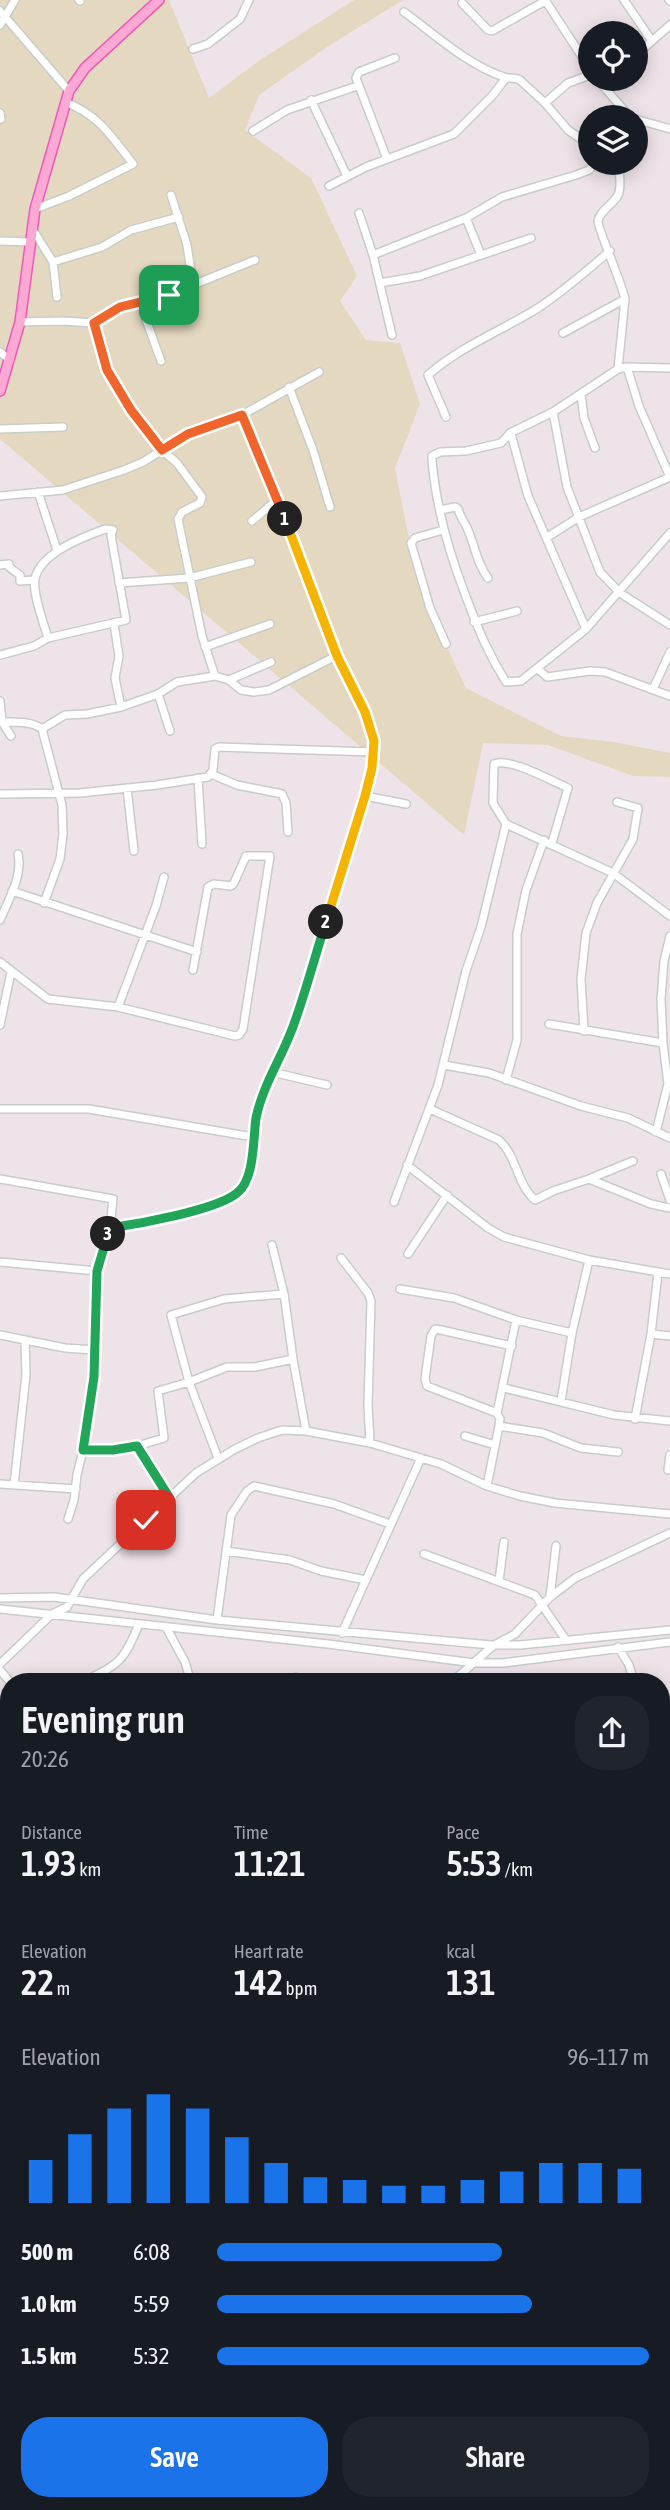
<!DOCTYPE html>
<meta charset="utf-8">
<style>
:root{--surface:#171b24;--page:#20242c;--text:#f1f3f6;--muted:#9ea1a6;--accent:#1a73e8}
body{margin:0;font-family:"Asap Condensed",sans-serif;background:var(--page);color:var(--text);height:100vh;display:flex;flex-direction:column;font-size:26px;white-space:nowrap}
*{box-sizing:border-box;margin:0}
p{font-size:23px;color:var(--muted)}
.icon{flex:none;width:38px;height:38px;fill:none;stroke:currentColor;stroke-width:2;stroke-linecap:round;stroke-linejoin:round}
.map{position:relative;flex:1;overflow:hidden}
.panel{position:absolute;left:0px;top:1673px;width:670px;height:838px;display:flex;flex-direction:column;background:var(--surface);border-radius:28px 28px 0 0;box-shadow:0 4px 18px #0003}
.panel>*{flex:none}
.buttons{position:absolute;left:578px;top:21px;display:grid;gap:14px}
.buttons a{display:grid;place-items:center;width:70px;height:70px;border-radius:50%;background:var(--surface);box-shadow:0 4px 18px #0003;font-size:35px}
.pin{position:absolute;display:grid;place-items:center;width:60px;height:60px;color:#fff;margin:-30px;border-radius:14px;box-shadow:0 4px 10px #0006}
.km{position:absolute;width:35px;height:35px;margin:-18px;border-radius:50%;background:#222;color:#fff;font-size:19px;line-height:35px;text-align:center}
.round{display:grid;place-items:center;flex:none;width:74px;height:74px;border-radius:28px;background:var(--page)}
.overview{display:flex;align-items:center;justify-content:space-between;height:119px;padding:0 21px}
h1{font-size:38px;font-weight:600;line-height:52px}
.figures{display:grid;grid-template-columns:repeat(3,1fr);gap:10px;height:119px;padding:7px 21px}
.figures div{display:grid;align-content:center}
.figures b{font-size:35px;font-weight:600}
.figures small{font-size:19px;font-weight:400}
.figures p{font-size:19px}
.chart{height:196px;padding:14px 21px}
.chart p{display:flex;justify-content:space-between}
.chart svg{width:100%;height:126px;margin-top:7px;stroke:var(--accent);stroke-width:6}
.action{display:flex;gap:14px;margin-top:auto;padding:14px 21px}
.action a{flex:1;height:80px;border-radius:28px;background:var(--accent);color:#fff;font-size:28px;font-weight:600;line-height:80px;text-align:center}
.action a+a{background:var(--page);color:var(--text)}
ul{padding:0 21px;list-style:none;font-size:23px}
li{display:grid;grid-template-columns:112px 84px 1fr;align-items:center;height:52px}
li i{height:18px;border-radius:9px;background:var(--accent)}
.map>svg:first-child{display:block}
.green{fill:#e5d8c0}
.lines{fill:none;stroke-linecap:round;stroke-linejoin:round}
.minor-casing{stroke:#c7cdc9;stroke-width:10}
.major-casing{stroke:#ef5ab9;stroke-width:12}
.minor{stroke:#fff;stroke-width:7}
.major{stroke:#fea8d4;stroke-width:9}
.split-1-casing{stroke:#fff;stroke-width:14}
.split-2-casing{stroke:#fff;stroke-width:14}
.split-3-casing{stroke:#fff;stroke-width:14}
.split-4-casing{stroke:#fff;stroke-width:14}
.split-1{stroke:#f0652b;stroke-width:9}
.split-2{stroke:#f5b400;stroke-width:9}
.split-3{stroke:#22a559;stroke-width:9}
.split-4{stroke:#22a559;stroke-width:9}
</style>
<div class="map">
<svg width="670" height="2510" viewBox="0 0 670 2510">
<rect width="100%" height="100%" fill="#eee3e9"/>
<path class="green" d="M0,0H169L209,98L260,60L354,0H403L327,47L259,95L245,130L311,178L357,276L340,301L366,340L400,343L420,404L395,468L418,585L466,688L561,736L614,742L670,753V777L633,776L548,745L483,743L464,835L0,439Z"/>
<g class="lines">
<g class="minor-casing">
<path id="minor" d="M79,0L80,1
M545,0L590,69
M624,0L652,41
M669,0L670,1
M462,3L488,30L492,31L545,1
M0,11L69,91
M404,12C433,33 469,66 504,77C510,79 514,77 520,80L545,103L568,130L590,145
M0,25L15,0
M193,49L208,44L240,19L249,0
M635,56L670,25
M597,79L630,117
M311,100L347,176
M545,103L568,83L590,75
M0,113L1,119
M635,119L670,129
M253,131L287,110L357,86
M387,159L356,78L359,72L395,58
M614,163L619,167C619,176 622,187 618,195C614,204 600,210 598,221C597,227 622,283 625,299L618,369
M329,186L366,167L454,134L492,96L506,78
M171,195L187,245L193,285
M35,209L69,196L133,164C111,136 99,115 65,102
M359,213L373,255L392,335
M466,218L481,255
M33,230L53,262L57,297
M0,241L30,242
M373,255L466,218L502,197L576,175L589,170L596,163
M255,260L161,298L120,308L94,323L107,370L123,399L162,450L177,463L202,497L200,503L182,512L178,519L202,636L215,676L229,680L241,690L254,692L269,690L336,656
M53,262L102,247L131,230L179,217
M380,283L420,276L531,238
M140,303L161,361
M20,322L63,321L94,323
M563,333L625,299
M0,352L10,360
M627,367L639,406L670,477
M670,368L627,367L618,369L553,412L510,433L501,443L466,451L440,452L432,456V460C436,507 448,550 465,594C478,628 486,650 506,682L521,681L586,629L670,533
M289,387L313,450L330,507
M581,394L584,418L595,448
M553,412L567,487L600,572L620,593L670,625
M446,417L428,375C461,346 501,331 538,308C564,291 586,271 610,251
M0,429L63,427
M511,434L528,496L586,629
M38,492L57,550
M0,496L63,490L124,470L143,462L188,434L242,415L319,372
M440,510L455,507L458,509C460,517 465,522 468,530C475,546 477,564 488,578
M252,521L278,499
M443,530L415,538L411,543L430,608L446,644
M546,538L579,517L670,477
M0,565L9,564V567L20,575V581L34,580
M119,583L189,578L251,562
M474,622L517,611
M114,624L119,656L115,678L121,707
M205,647L270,624
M0,655L34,646L48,638L126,620L111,535L113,530L105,529C83,537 40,553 35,579C32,593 44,624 48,638
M538,669L547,677L590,671L605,672L670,696
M229,680L271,662
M653,689L670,652
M158,694L170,731
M0,701L2,722L11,736
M2,722C15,722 32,721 42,729L62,805L63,834L60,859L44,903
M42,729L65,715L87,714L121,707L158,694L177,682L215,676
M211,774L237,785L282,794L286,803L288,832
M198,778L202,844
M127,788L134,851
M0,794L80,793L157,785L208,777L213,770L215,749L219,747L374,752
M365,796L406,804
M552,843L568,788C552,781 509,757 494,764L493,803L506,824L613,873L670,916
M12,891L197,952
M0,920C8,901 23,875 18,854
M0,962L48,999L118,1007L235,1036L239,1035L243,1029L270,856H246L234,883L231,886L214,884L208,887L193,970
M118,1007L156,906L164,877
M549,1024L663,1043
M0,1025L11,972
M584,1031L581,979L586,933L597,903L633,839L638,808L617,802
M444,1065L489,1073L581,1106L628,1118L670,1138
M272,1072L327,1085
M506,1080L517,1040V934L526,890L544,840
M0,1109H89L253,1137
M430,1109L499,1140C517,1156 517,1185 535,1200L553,1191L589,1179L651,1204L670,1208
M656,1132L668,1084L663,1043L661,999L664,961L670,936
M407,1165L488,1228L504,1237L589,1260L670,1274
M661,1174L670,1200
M0,1179L113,1199L110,1228L97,1271L94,1377L91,1398L83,1450L77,1475L74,1500L68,1519
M589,1179L633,1161
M394,1202L438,1085L466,971L481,927L506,824
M110,1228L144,1223L206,1206L236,1195L243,1188L252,1156L253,1137L259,1105L294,1023L372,769L374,741L365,712L336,656L278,499L242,415
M272,1245L284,1294L293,1359L306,1431
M408,1254L447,1195
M341,1258L368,1293L371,1301L368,1405L370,1443
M0,1262L97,1271
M400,1289L454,1298L516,1320L572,1333
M651,1334L670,1336
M0,1335L65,1348L94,1350
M504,1388L614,1415L670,1421
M561,1401L572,1333L589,1260
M497,1413L427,1386L425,1379L431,1336L435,1329L441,1330L512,1346
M635,1419L651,1334L658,1273
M499,1426L543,1433L581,1448L618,1452
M465,1436L495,1445
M137,1446L164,1438L158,1391L189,1382L227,1367H255L293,1359
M83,1450H113L137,1446L169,1497
M218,1458L189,1382L171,1315L224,1299L284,1294
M668,1470L670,1455
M0,1484L76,1489
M14,1485L26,1375L25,1341
M487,1486L499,1426L500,1419L497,1413L516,1320
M226,1551L290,1560L321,1571L366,1580
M424,1554L535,1595L566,1640
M499,1581L504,1542
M550,1597L556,1546
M0,1598L54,1597L217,1620L491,1645H520L670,1630
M0,1609L328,1644L474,1663H503L670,1642
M217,1620L231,1515L247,1491L254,1486L334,1504L390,1524
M166,1627L185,1662L191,1682
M342,1633L421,1458
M618,1647L629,1665L634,1682
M0,1664L52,1614L67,1607L83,1579L196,1473L235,1449L258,1438L282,1430L306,1431L370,1443L441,1464L487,1486L520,1496L555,1503L670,1514
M0,1670L10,1682
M296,1677L314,1682
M82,1682C119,1664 123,1663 139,1624
M452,1682L494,1645L515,1634L549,1598L575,1578L670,1533
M0,1794L9,1807
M662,1818L667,1847
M662,1858L669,1845
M0,1911L9,1914
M662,1955L670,1953
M662,1975L670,2006
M662,2068L670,2066
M2,2111L5,2091L2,2066L3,2030L1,1997L4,1951
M662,2128L670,2123
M0,2214L9,2209
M662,2224H670
M662,2270L670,2261
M0,2295L9,2320
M0,2340L9,2332
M0,2347L9,2357
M0,2385L9,2375
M662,2430L670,2427
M0,2494L9,2498
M662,2497L670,2492
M18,2502L29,2507
M118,2502L125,2510
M204,2502L208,2510
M253,2502L256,2510
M289,2502L291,2510
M394,2502L395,2510
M618,2502H648
M161,2510L164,2502"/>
</g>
<g class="major-casing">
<path id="major" d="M0,391L20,322L35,209L69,91L85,68L159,0"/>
</g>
<use href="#minor" class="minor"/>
<use href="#major" class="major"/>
</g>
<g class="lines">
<g class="split-1-casing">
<path id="split-1" d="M169,295L120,307L94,323L107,370L131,410L162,450L188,434L242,415L285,519"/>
</g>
<g class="split-2-casing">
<path id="split-2" d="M285,519L337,656L365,712L374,741L372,768L365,796L326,922"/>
</g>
<g class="split-3-casing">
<path id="split-3" d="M108,1234L110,1228C138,1224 217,1210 237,1193C255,1180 253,1138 256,1118C263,1084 283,1056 294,1024C306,991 315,956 326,922"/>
</g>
<g class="split-4-casing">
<path id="split-4" d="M108,1234L97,1271L94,1377L83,1450H113L137,1446L169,1497L146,1520"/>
</g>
<use href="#split-1" class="split-1"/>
<use href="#split-2" class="split-2"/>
<use href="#split-3" class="split-3"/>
<use href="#split-4" class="split-4"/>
</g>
</svg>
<div class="buttons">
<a><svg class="icon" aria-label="locate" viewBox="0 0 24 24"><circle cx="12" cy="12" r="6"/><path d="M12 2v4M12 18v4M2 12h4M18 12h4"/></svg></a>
<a><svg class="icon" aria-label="layers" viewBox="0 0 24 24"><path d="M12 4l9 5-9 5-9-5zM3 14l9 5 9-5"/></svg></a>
</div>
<div class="pin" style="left:169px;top:295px;background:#1e9e55"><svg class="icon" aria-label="arrive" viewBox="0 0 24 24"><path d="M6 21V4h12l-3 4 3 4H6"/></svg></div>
<div class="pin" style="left:146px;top:1520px;background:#d93025"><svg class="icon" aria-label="check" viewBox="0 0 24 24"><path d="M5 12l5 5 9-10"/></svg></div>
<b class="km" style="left:285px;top:519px">1</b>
<b class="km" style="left:326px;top:922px">2</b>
<b class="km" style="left:108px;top:1234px">3</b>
<section class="panel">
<div class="overview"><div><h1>Evening run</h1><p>20:26</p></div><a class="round"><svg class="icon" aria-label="share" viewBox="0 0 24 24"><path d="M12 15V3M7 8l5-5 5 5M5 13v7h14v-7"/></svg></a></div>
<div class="figures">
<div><p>Distance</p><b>1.93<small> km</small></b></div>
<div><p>Time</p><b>11:21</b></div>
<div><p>Pace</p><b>5:53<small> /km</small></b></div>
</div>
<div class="figures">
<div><p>Elevation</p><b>22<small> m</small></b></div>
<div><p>Heart rate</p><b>142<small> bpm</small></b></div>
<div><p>kcal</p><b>131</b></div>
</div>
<div class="chart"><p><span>Elevation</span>96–117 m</p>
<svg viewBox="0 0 160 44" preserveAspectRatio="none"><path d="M5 44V29M15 44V20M25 44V11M35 44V6M45 44V11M55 44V21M65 44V30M75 44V35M85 44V36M95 44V38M105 44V38M115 44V36M125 44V33M135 44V30M145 44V30M155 44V32"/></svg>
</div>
<ul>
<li><b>500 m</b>6:08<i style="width:66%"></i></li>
<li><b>1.0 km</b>5:59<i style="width:73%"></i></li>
<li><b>1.5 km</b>5:32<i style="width:100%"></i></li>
</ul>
<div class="action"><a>Save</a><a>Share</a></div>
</section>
</div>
